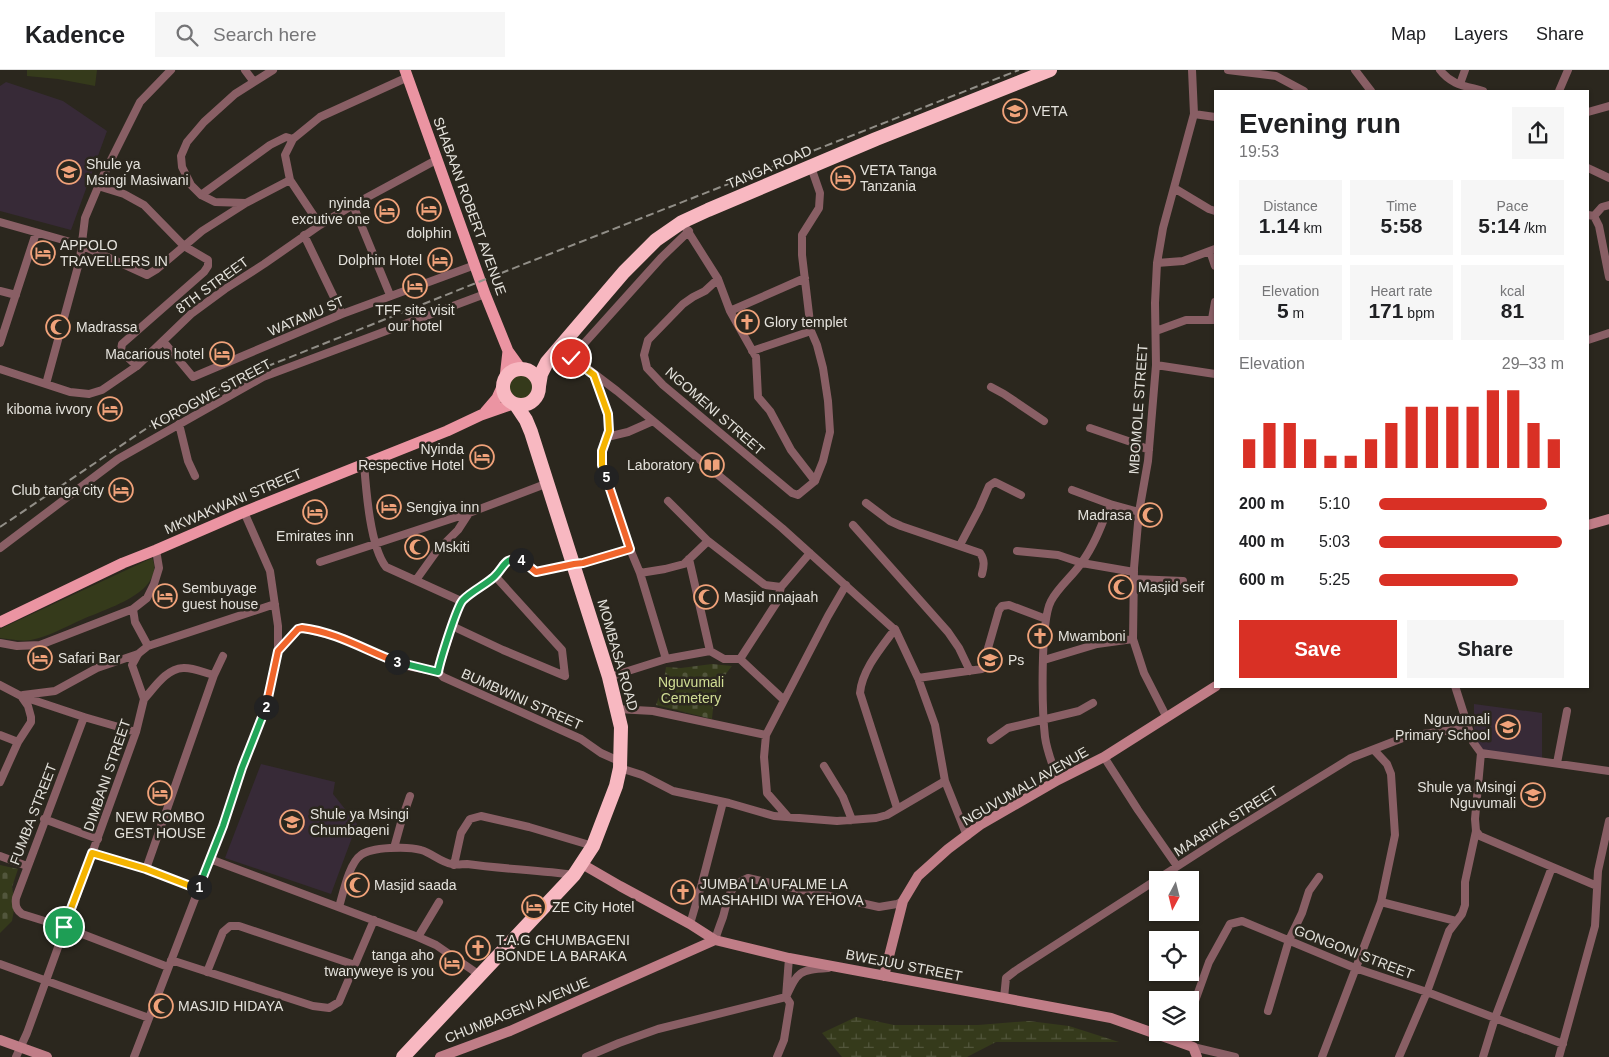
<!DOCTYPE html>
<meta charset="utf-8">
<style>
:root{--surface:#fff;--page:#f6f6f6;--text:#202124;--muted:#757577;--line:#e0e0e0;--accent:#d93025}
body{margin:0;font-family:Arial,sans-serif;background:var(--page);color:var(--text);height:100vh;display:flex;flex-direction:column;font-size:19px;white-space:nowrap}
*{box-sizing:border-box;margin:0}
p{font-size:16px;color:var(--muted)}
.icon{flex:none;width:28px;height:28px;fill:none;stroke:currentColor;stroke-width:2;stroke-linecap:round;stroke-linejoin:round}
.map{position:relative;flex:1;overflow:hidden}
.panel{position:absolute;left:1214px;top:20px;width:375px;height:598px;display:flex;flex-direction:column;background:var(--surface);border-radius:0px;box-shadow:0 1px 4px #0004}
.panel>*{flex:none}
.needle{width:32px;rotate:187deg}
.buttons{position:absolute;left:1149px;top:801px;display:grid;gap:10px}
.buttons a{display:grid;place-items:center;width:50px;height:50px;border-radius:0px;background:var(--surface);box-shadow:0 1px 4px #0004;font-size:25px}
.pin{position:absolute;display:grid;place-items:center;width:42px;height:42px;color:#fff;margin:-21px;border:2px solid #fff;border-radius:50%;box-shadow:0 1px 5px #0007}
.km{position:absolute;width:25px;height:25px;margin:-12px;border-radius:50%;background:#222;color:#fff;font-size:14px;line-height:25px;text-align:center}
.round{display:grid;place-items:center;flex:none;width:52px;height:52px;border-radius:0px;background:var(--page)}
.overview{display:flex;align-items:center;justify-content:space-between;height:85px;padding:0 25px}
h1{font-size:28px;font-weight:600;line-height:38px}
.metrics{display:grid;grid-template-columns:repeat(3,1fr);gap:8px;height:85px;padding:5px 25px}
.metrics div{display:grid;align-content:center;border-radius:0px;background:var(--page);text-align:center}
.metrics b{font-size:21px;font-weight:600}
.metrics small{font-size:14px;font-weight:400}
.metrics p{font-size:14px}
.chart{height:140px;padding:10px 25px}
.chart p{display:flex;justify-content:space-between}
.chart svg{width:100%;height:90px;margin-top:5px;stroke:var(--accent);stroke-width:6}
.cta{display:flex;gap:10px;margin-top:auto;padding:10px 25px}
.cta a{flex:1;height:58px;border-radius:0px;background:var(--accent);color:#fff;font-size:20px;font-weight:600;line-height:58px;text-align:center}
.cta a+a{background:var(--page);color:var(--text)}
ul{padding:0 25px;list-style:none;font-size:16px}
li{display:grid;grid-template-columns:80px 60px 1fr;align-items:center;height:38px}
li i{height:12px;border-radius:6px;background:var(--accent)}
header{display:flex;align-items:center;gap:30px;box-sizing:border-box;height:70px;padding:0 25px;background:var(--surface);border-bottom:1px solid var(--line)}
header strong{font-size:24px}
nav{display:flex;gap:28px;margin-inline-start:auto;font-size:18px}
.search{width:350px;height:45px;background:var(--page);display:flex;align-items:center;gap:12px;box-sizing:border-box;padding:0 18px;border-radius:0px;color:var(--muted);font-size:19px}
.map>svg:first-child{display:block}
.education{fill:#372a37}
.wetland{fill:url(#wetland-marsh)}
.cemetery{fill:url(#cemetery-stones)}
.green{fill:#353a1b}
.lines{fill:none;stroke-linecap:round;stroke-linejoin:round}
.street{stroke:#895f65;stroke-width:8}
.secondary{stroke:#c07d87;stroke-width:10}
.primary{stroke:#eb94a2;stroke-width:11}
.highway{stroke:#f8b8c1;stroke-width:14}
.rail{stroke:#918e87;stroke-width:2;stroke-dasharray:8 4;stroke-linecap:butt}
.split-1-casing{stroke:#fff;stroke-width:10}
.split-2-casing{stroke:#fff;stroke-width:10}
.split-3-casing{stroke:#fff;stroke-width:10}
.split-4-casing{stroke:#fff;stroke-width:10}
.split-5-casing{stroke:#fff;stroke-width:10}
.split-6-casing{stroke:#fff;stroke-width:10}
.split-1{stroke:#f5b400;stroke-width:6}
.split-2{stroke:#22a559;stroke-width:6}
.split-3{stroke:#f0652b;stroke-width:6}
.split-4{stroke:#22a559;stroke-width:6}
.split-5{stroke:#f0652b;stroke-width:6}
.split-6{stroke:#f5b400;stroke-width:6}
.labels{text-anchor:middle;stroke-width:5;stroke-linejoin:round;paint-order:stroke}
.poi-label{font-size:14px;fill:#e4e2dc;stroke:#2b271e;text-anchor:start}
.street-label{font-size:14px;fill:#e4e2dc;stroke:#2b271e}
.park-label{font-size:14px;fill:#d0dd94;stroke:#2b271e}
</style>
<header>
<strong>Kadence</strong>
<div class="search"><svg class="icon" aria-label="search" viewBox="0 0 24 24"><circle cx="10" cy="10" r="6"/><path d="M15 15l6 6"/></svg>Search here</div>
<nav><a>Map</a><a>Layers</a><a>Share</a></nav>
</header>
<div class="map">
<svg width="1609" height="987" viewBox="0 0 1609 987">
<defs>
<pattern id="wetland-marsh" width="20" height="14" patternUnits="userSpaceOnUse" patternTransform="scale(1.25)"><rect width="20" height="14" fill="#353a1b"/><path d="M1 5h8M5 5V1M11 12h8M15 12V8" fill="none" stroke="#52563c"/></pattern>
<pattern id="cemetery-stones" width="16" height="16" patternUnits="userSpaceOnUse" patternTransform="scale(1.25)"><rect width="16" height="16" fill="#353a1b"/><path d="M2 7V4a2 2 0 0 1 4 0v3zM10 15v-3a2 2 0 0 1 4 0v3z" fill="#52563c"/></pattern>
</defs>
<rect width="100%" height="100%" fill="#2b271e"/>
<path class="education" d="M6,12L63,31L107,61L71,160L0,141V16Z
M1474,634L1542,643V689L1483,680L1474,670Z
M261,694L335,712L333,724L357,754L331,824L225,788Z"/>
<path class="wetland" d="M856,947L894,955H978L1029,951L1069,956L1119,972H996L967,987H842L822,963Z"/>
<path class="cemetery" d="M712,594L732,596C715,617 715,623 712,649L656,635L663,616L666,597L681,598Z
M0,795L18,799L12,817L15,834L12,851L0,863Z"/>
<path class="green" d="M27,0H97L95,16L58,9L27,6Z
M509 317a13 13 0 1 1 26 0a13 13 0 1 1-26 0Z
M152,488C157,498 153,508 146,516C131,532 101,541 81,550C65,557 48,567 31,570C21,572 10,569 0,568V559Z"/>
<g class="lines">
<path class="street" d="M245,0L254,12
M273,0L235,24L204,52L187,72L181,86L182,97L191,115L201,125L215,132L246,133L290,110
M1228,0L1276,6L1304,21
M1355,0L1371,21
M1440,0C1451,15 1466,16 1483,21
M1460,14L1465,0
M1559,21L1568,0
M1588,42L1609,36
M1194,44L1215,47
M811,97L820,123L819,138L802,165V185L811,261L817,275L823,298L828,331L830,362L823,391L815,411
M1588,98L1609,108
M98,116L124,124L144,135L184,176L208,190V196L204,202L122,274L121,280L122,282L137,296
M1174,118L1209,139L1215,141
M201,125L270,75L286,67L293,69
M353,135L390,225
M1588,145L1594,146L1599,156L1609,207
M1594,146L1602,137L1609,135
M0,152L81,175L147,205L157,199L202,161L246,133
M682,152L718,209L730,241L756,287L758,327L770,341L791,380L815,411
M320,155L290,110L285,85L293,69L320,47L408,7
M304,165L342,244
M1210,181L1215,196
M1157,193L1183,191L1215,179
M718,209L705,221L693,227L683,234L648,270L644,285L647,298L663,315L792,423L798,425L815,411
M0,221L16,225
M730,241L805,208
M1212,249L1215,232
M1156,261L1186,250H1215
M1588,270L1609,263
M163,271L193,307L342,244L475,195
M0,273L36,163
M559,277L617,321L782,458L896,561L918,608L935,655L945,711L967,766
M752,281L811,261
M571,288L661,188L689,161
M1156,295L1215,304
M0,299L70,322L89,324L102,320L137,296L191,244L225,219L264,194L320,155L353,135L438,89
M594,305L608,344L609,361L602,381V395L630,479L640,503L665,499L684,494L708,471L765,515L781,517L810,483
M46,314L80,189L85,148L101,110L140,32L171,0
M991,317L1004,324L1044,351
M179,354L188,391L195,406
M1090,358L1131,372L1149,380
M607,367L628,362L653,351
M364,393C366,419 370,477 386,497L461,531
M1072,420L1110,434L1139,442
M668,431L708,471
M866,433L890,451L901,456L980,483C985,490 984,496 982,504
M853,455L948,562L959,578L970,601
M960,475L979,439L989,416L995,412L1021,425
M0,478L118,389L263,307L485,224
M1017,481L1058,485L1082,493L1134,502
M689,489L710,581
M320,492L469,443L548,413
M640,503L666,589
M495,506L562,580L565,606
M1134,509L1183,511
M416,510L436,482L458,460L469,443
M133,539L135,552L148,576
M452,556L503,580L565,606
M895,559C881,578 862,600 860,623L897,738
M0,573L17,576L40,575L133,539L147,528L154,514L159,498L156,480
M278,581L298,559L302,558L346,569L378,585L402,595L438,602L443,607L581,669L601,683L621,692
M710,581L724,589H740
M740,589L777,532L781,517
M740,589L784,630
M1044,590L1097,574L1133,569
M438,602L452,556L461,531L495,506L506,492L511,489L522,490L537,502L574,494L583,493L630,479
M609,607L666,589L710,581
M918,608L982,599L999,540L1002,536L1009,535L1046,549
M0,615L21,626L84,647L136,662
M1455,616L1473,672L1481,683L1609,701
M23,625L55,621L97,598L138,584
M144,629C155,617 166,599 183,598C192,597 205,603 214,605
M617,639L653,641L766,665
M1166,646L1144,603L1133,569L1134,498L1139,442L1148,391L1156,295L1155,233L1157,193L1163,158L1194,44L1192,0
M84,647L16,828C15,835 16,840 22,844L64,857L168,897
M0,665L18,672
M991,670L1008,658L1079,641L1093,633
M1104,687L1138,740L1177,796
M1557,693L1567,641
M824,696L843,727L852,750
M620,698L642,705L673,721L729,733L774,746L837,751L876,748L887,745L945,711
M1058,710C1053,696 1047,682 1045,667C1042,641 1040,552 1051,531C1059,516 1073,506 1082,492C1095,474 1102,454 1110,434
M0,712L18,672L31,652V647L28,636L21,626
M788,747L767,723L764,687L766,665L828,546L846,515
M44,749L98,769
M1476,761L1480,766L1597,816
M394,778L402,749L410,726
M92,783L146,799L198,819
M0,786L27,796
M210,789L418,867L436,875L481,906
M454,795L461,763L470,749L481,746L529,757L593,776
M146,799L214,605L223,586
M1381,832L1456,851
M339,837C343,824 349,793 361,785C371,777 408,776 421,780C432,783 440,792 452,794C457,795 462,794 467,794C502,799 538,800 574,805
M690,854L702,813L723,732
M418,867L439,832
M715,870C717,863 720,855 723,847C728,829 728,816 748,808L879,837L897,834L903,831
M171,890L313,936L329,938L339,932L374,850
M0,894L149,948
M207,902L223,862L230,856H239L355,895
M1004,928L1006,908L1015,901L1226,765L1351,688L1408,666L1468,658
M1268,941L1289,870L1302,843L1309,821L1319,807
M1190,945L1209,892L1230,854L1242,851L1355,898L1427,922L1563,974
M1180,972L1184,962
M1193,977L1235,987
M16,987L27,963L136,662L144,629L132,595L138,584L148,576L275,534
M134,987L223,756L242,698L265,640L278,581V556L270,501L244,442
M586,987L619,973L658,959L786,927C798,901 799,900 828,898
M777,987L784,970L790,933L786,927L789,888
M1322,987L1381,832L1395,765L1391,704L1387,694L1374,680
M1399,987L1427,922L1449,861L1462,844L1465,835V812L1476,761L1475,749L1481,683
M1483,987L1495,948L1552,797
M1559,987L1595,856L1598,801L1609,751"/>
<path class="secondary" d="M1588,455L1609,449
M582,794L620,816L690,854L715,870L789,888L1111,948L1193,977L1197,987
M884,906L903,831L918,806L948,779L980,755L1058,710L1104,687L1216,616
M0,970L47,987
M440,987L510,961L715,870"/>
<path class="primary" d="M405,0L485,224L508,281L521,299
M505,308L508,281
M485,342L497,328L502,317
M0,552L123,493L156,480L244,442L447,361L481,345L513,334"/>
<path class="highway" d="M503 317a18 18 0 1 1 36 0a18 18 0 1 1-36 0Z
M539,316L541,304L547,292L624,202L656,170L682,152L708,140L876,69L1050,0
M403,987L574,805L593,776L616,716L620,698L621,657L609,607L531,362L526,350L516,335"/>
<path class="rail" d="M0,457L156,352L189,334L268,296L481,211L1019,0"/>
</g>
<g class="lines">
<g class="split-1-casing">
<path id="split-1" d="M64,857L92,783L146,799L198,819L199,817"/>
</g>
<g class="split-2-casing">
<path id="split-2" d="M199,817L223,756L242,698L266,637"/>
</g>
<g class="split-3-casing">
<path id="split-3" d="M266,637L278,581L298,559L302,558C336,562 365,580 397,592"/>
</g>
<g class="split-4-casing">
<path id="split-4" d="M397,592L438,602C440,591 457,536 463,530C472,521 485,515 494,507C505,497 503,487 521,490"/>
</g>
<g class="split-5-casing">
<path id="split-5" d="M521,490L536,502L574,494L583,493L630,479L606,407"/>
</g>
<g class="split-6-casing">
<path id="split-6" d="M571,288L594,305L608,344L609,361L602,381V395L606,407"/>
</g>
<use href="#split-1" class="split-1"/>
<use href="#split-2" class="split-2"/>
<use href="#split-3" class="split-3"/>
<use href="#split-4" class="split-4"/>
<use href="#split-5" class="split-5"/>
<use href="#split-6" class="split-6"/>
</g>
<defs>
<g id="university-ring" transform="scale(1.25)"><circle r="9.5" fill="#2b271e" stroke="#f0a27a" stroke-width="1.5"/><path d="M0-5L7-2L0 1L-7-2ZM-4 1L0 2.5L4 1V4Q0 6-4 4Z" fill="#f0a27a"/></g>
<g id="school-ring" transform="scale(1.25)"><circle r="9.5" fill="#2b271e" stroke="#f0a27a" stroke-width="1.5"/><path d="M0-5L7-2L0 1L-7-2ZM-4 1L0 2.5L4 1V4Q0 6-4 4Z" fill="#f0a27a"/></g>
<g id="hotel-ring" transform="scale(1.25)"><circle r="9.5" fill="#2b271e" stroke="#f0a27a" stroke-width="1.5"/><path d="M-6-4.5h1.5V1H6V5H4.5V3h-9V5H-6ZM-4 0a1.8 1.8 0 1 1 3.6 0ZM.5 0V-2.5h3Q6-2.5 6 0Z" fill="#f0a27a"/></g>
<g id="church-ring" transform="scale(1.25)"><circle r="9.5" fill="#2b271e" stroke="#f0a27a" stroke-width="1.5"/><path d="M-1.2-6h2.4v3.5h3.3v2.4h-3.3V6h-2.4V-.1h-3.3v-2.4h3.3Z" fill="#f0a27a"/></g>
<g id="mosque-ring" transform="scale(1.25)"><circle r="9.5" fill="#2b271e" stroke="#f0a27a" stroke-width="1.5"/><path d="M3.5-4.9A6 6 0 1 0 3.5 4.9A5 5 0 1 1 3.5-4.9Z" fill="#f0a27a"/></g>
<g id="library-ring" transform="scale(1.25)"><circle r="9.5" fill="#2b271e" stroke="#f0a27a" stroke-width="1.5"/><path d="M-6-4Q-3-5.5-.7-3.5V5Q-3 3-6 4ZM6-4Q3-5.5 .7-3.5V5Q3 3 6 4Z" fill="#f0a27a"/></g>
</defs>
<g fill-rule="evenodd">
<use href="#university-ring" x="1015" y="41"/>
<use href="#school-ring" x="69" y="102"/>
<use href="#hotel-ring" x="843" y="108"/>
<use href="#hotel-ring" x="429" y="139"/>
<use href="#hotel-ring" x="387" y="141"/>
<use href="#hotel-ring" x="43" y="183"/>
<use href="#hotel-ring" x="440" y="190"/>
<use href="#hotel-ring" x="415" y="216"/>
<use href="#church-ring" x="747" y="252"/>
<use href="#mosque-ring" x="58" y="257"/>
<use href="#hotel-ring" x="222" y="284"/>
<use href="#hotel-ring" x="110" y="339"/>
<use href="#hotel-ring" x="482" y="387"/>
<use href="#library-ring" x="712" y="395"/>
<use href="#hotel-ring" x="121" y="420"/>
<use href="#hotel-ring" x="389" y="437"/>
<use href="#hotel-ring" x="315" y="442"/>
<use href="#mosque-ring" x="1150" y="445"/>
<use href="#mosque-ring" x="417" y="477"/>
<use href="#mosque-ring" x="1121" y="517"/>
<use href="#hotel-ring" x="165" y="526"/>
<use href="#mosque-ring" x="706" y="527"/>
<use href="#church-ring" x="1040" y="566"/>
<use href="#hotel-ring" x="40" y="588"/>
<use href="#school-ring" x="990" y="590"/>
<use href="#school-ring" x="1508" y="657"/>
<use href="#hotel-ring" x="160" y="723"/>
<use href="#school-ring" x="1533" y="725"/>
<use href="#school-ring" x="292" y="752"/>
<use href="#mosque-ring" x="357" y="815"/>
<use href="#church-ring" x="683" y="822"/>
<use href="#hotel-ring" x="534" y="837"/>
<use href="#church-ring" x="478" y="878"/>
<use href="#hotel-ring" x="452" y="893"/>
<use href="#mosque-ring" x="161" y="936"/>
</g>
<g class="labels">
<g class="poi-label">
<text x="1032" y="46">VETA</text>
<text x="86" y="99">Shule ya<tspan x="86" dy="16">Msingi Masiwani</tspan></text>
<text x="860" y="105">VETA Tanga<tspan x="860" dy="16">Tanzania</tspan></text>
<text x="370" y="138" text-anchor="end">nyinda<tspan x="370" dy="16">excutive one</tspan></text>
<text x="429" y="168" text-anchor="middle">dolphin</text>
<text x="60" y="180">APPOLO<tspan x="60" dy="16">TRAVELLERS IN</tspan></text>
<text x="422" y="195" text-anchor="end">Dolphin Hotel</text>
<text x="415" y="245" text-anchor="middle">TFF site visit<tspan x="415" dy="16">our hotel</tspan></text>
<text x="764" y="257">Glory templet</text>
<text x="76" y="262">Madrassa</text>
<text x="204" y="289" text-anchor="end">Macarious hotel</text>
<text x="92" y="344" text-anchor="end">kiboma ivvory</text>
<text x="464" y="384" text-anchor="end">Nyinda<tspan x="464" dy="16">Respective Hotel</tspan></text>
<text x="694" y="400" text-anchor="end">Laboratory</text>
<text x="104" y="425" text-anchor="end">Club tanga city</text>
<text x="406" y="442">Sengiya inn</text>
<text x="1132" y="450" text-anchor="end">Madrasa</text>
<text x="315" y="471" text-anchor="middle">Emirates inn</text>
<text x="434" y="482">Mskiti</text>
<text x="1138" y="522">Masjid seif</text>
<text x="182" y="523">Sembuyage<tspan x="182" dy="16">guest house</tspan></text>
<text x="724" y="532">Masjid nnajaah</text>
<text x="1058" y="571">Mwamboni</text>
<text x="58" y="593">Safari Bar</text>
<text x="1008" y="595">Ps</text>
<text x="1490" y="654" text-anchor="end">Nguvumali<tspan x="1490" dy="16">Primary School</tspan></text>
<text x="1516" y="722" text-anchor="end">Shule ya Msingi<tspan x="1516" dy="16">Nguvumali</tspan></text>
<text x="310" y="749">Shule ya Msingi<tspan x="310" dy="16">Chumbageni</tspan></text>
<text x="160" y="752" text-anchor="middle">NEW ROMBO<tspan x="160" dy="16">GEST HOUSE</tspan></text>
<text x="700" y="819">JUMBA LA UFALME LA<tspan x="700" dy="16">MASHAHIDI WA YEHOVA</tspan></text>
<text x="374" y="820">Masjid saada</text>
<text x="552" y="842">ZE City Hotel</text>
<text x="496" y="875">T.A.G CHUMBAGENI<tspan x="496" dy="16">BONDE LA BARAKA</tspan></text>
<text x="434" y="890" text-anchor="end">tanga aho<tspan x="434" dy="16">twanyweye is you</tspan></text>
<text x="178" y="941">MASJID HIDAYA</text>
</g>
<g class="street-label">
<text transform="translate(769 97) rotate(-23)" y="5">TANGA ROAD</text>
<text transform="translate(470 136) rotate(70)" y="5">SHABAAN ROBERT AVENUE</text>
<text transform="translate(212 215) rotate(-36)" y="5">8TH STREET</text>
<text transform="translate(306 246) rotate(-23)" y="5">WATAMU ST</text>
<text transform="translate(211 324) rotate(-28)" y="5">KOROGWE STREET</text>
<text transform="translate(1138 339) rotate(-86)" y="5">MBOMOLE STREET</text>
<text transform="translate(715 341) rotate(41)" y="5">NGOMENI STREET</text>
<text transform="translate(233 431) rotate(-23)" y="5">MKWAKWANI STREET</text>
<text transform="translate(618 585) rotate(74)" y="5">MOMBASA ROAD</text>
<text transform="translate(522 629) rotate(24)" y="5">BUMBWINI STREET</text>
<text transform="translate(107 705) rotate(-71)" y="5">DIMBANI STREET</text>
<text transform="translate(1025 716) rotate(-30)" y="5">NGUVUMALI AVENUE</text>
<text transform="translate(33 744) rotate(-69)" y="5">FUMBA STREET</text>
<text transform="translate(1226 751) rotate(-32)" y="5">MAARIFA STREET</text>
<text transform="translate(1354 882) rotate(21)" y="5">GONGONI STREET</text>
<text transform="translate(904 895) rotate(11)" y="5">BWEJUU STREET</text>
<text transform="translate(517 940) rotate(-22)" y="5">CHUMBAGENI AVENUE</text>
</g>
<g class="park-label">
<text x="691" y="617">Nguvumali<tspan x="691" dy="16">Cemetery</tspan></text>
</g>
</g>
</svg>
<div class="buttons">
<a><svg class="needle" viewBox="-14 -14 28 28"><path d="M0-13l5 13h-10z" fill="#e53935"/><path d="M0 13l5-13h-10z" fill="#757577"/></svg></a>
<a><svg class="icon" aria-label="locate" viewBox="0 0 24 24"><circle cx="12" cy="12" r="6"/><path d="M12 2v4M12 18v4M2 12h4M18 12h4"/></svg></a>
<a><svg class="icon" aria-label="layers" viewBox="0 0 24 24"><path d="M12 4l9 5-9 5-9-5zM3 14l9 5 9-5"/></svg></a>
</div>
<div class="pin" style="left:64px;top:857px;background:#1e9e55"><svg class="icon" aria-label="arrive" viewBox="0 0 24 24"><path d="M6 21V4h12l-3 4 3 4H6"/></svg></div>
<div class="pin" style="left:571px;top:288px;background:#d93025"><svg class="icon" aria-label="check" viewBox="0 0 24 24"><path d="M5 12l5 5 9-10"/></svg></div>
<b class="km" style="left:199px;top:817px">1</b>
<b class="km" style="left:266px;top:637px">2</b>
<b class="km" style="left:397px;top:592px">3</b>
<b class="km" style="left:521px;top:490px">4</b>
<b class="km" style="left:606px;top:407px">5</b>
<section class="panel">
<div class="overview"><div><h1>Evening run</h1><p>19:53</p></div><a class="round"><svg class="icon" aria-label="share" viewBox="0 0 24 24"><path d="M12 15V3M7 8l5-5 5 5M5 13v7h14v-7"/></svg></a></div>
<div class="metrics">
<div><p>Distance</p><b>1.14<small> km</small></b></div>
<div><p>Time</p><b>5:58</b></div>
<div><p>Pace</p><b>5:14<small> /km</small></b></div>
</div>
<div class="metrics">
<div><p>Elevation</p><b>5<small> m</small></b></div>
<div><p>Heart rate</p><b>171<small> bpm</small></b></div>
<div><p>kcal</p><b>81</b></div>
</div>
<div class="chart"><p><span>Elevation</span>29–33 m</p>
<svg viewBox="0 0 160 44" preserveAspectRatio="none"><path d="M5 44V30M15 44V22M25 44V22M35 44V30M45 44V38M55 44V38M65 44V30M75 44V22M85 44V14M95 44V14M105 44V14M115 44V14M125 44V6M135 44V6M145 44V22M155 44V30"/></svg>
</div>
<ul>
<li><b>200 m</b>5:10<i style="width:91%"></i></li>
<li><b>400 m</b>5:03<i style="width:99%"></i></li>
<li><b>600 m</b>5:25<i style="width:75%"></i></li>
</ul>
<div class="cta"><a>Save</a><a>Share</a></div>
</section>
</div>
